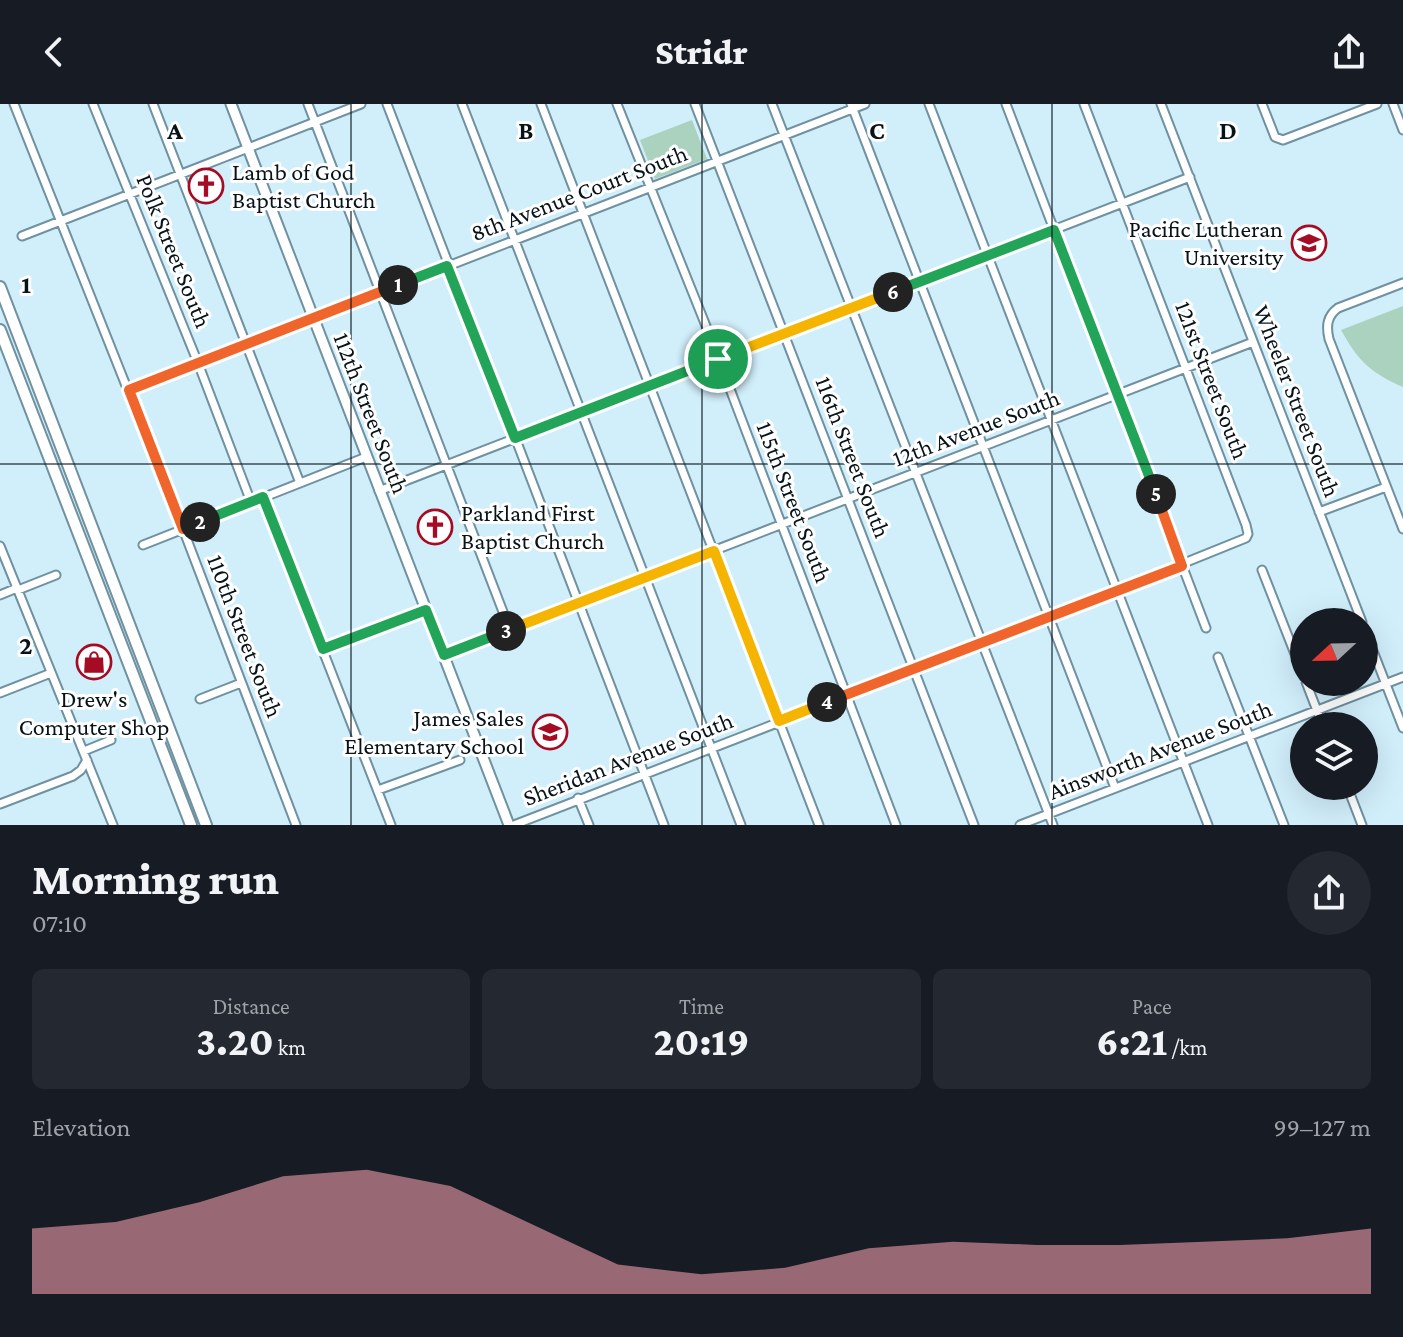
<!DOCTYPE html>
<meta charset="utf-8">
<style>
:root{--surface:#171b24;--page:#242831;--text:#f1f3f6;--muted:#9ea1a6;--accent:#cf8b97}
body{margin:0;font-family:"Crimson Pro",serif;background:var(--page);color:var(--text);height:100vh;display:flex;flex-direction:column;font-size:30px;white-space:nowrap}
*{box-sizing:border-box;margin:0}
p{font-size:26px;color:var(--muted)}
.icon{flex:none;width:44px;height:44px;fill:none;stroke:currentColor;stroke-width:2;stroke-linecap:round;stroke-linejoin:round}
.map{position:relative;height:721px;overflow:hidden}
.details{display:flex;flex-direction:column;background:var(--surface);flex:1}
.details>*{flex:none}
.needle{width:52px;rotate:248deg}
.controls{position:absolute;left:1290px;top:504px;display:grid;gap:16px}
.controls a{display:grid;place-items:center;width:88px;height:88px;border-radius:50%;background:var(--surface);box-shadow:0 8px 32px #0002;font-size:40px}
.pin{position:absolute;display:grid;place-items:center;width:68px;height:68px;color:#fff;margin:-34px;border:4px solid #fff;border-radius:50%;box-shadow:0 2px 8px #0007}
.km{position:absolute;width:40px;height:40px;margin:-20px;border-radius:50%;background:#222;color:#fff;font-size:22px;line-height:40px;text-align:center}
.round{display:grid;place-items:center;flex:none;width:84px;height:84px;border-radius:42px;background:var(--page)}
.summary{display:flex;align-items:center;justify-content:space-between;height:136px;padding:0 32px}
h1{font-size:44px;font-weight:800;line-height:60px}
.metrics{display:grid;grid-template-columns:repeat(3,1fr);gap:12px;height:136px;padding:8px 32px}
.metrics div{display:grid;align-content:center;border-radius:12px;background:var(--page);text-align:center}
.metrics b{font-size:40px;font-weight:800}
.metrics small{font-size:22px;font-weight:400}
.metrics p{font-size:22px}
.chart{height:224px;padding:16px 32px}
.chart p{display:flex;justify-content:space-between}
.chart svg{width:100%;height:144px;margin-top:8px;fill:var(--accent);opacity:.7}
header{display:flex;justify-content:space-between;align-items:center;height:104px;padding:0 32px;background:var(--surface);font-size:36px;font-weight:800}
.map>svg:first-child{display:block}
.green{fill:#abd2bf}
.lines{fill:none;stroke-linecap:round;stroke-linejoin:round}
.minor-casing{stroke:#6f91a0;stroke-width:11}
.major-casing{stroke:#6f91a0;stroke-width:13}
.highway-casing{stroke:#6f91a0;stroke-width:14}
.minor{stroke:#fff;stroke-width:7}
.major{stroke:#fff;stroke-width:9}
.highway{stroke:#fff;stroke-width:10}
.split-1-casing{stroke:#fff;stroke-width:16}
.split-2-casing{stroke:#fff;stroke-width:16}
.split-3-casing{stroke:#fff;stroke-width:16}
.split-4-casing{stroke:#fff;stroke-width:16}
.split-5-casing{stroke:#fff;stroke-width:16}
.split-6-casing{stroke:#fff;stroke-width:16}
.split-7-casing{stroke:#fff;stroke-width:16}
.split-1{stroke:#22a559;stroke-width:10}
.split-2{stroke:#f0652b;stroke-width:10}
.split-3{stroke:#22a559;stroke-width:10}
.split-4{stroke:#f5b400;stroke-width:10}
.split-5{stroke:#f0652b;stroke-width:10}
.split-6{stroke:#22a559;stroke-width:10}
.split-7{stroke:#f5b400;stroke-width:10}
.grid{fill:none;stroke:#061318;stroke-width:2;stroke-opacity:0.55}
.labels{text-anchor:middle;stroke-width:6;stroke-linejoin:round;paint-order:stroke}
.poi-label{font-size:24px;fill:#061318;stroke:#fff;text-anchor:start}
.street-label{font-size:24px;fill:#061318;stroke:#fff}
.grid-label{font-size:26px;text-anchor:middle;font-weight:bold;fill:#061318;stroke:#fff;stroke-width:6;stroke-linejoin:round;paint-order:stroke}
</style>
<header><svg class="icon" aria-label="back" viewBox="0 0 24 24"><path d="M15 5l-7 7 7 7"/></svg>Stridr<svg class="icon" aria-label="share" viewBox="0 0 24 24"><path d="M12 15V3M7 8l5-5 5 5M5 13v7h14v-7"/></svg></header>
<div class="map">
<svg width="1403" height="721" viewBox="0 0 1403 721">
<rect width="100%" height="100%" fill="#d1eefb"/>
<path class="green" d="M692,16L707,55L655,75L640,36Z
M1403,202V283C1371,269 1358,257 1341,226Z"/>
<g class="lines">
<g class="minor-casing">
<path id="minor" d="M14,0L183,425L296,721
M93,0L198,259L251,398
M153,0L300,379
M308,0L510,526
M387,0L664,721
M462,0L741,721
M541,0L819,721
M617,0L706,222L896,721
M695,0L974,721
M772,0L1053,721
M851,0L1115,684
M929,0L1208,721
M1006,0L1206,524
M1161,0L1362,518
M1262,0L1275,33L1283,36L1377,0
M1393,0L1403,26
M22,132L361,0
M1403,179L1338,204C1327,212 1326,222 1329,235L1403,425
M129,286L865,0
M379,387L1190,73
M263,393L391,721
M1319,408L1386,383
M143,441L366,353
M0,442L113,721
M1262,466L1304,573
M18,486L56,471
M0,491L17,484
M1364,524L1403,624
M323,545L426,506
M444,551L1253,238
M1218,553L1284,721
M1306,578L1323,622
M0,589L51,569
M200,595L241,579
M84,647L111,636
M1347,682L1362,721
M378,686L460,656
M578,694L589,721
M0,700L73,672L81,666L87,656
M514,721L1048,514L1246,434L1248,430L1246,421L1084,0
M1020,721L1403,573"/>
</g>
<g class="major-casing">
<path id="major" d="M231,0L509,721"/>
</g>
<g class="highway-casing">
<path id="highway" d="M0,183L206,721
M0,226L191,721"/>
</g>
<use href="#minor" class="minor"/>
<use href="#major" class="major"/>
<use href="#highway" class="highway"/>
</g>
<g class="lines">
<g class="split-1-casing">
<path id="split-1" d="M398,181L447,162L515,334L718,255"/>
</g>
<g class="split-2-casing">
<path id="split-2" d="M200,418L183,425L129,286L398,181"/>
</g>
<g class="split-3-casing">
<path id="split-3" d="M200,418L263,393L323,545L426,506L444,551L506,527"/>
</g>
<g class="split-4-casing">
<path id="split-4" d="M506,527L714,447L779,617L827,598"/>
</g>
<g class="split-5-casing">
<path id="split-5" d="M827,598L1182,462L1156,390"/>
</g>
<g class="split-6-casing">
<path id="split-6" d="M893,188L1054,126L1156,390"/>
</g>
<g class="split-7-casing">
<path id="split-7" d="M718,255L893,188"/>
</g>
<use href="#split-1" class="split-1"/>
<use href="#split-2" class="split-2"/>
<use href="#split-3" class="split-3"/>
<use href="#split-4" class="split-4"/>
<use href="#split-5" class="split-5"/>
<use href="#split-6" class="split-6"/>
<use href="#split-7" class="split-7"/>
</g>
<path class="grid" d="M351,0V721M702,0V721M1052,0V721M0,360H1403"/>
<defs>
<g id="church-ring" transform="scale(1.8)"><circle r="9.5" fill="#fff" stroke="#a50c23" stroke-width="1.5"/><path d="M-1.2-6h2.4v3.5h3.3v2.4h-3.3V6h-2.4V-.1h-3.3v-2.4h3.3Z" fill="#a50c23"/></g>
<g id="university-ring" transform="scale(1.8)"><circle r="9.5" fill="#fff" stroke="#a50c23" stroke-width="1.5"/><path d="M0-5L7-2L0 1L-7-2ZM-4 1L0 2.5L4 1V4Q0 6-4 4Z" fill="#a50c23"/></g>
<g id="shop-ring" transform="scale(1.8)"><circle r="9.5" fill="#fff" stroke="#a50c23" stroke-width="1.5"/><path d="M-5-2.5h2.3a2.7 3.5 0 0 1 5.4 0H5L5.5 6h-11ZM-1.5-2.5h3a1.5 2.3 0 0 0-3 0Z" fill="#a50c23"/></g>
<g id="school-ring" transform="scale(1.8)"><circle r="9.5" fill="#fff" stroke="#a50c23" stroke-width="1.5"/><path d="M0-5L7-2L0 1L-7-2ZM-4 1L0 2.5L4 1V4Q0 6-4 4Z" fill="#a50c23"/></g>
</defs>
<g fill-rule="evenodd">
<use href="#church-ring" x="206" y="82"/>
<use href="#university-ring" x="1309" y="139"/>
<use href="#church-ring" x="435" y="423"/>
<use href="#shop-ring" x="94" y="558"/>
<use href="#school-ring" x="550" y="628"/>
</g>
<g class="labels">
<g class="poi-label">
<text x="232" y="76">Lamb of God<tspan x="232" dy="28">Baptist Church</tspan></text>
<text x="1283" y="133" text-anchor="end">Pacific Lutheran<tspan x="1283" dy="28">University</tspan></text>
<text x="461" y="417">Parkland First<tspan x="461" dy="28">Baptist Church</tspan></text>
<text x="94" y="603" text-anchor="middle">Drew's<tspan x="94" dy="28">Computer Shop</tspan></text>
<text x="524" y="622" text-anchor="end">James Sales<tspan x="524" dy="28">Elementary School</tspan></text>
</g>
<g class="street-label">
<text transform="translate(579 89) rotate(-21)" y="8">8th Avenue Court South</text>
<text transform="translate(174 147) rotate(68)" y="8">Polk Street South</text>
<text transform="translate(1212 276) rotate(69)" y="8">121st Street South</text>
<text transform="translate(1297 297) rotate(69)" y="8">Wheeler Street South</text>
<text transform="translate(371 309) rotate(69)" y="8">112th Street South</text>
<text transform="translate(976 324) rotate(-21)" y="8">12th Avenue South</text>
<text transform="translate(853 353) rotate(69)" y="8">116th Street South</text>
<text transform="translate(794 398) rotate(69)" y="8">115th Street South</text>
<text transform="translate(245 532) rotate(69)" y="8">110th Street South</text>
<text transform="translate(1160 646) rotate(-21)" y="8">Ainsworth Avenue South</text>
<text transform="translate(628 655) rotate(-21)" y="8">Sheridan Avenue South</text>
</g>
</g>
<g class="grid-label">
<text x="175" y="35">A</text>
<text x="526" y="35">B</text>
<text x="877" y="35">C</text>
<text x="1228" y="35">D</text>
<text x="26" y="189">1</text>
<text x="26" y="550">2</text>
</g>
</svg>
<div class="controls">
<a><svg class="needle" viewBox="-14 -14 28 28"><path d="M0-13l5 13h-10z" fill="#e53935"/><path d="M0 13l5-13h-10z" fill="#9ea1a6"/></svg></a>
<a><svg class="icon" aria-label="layers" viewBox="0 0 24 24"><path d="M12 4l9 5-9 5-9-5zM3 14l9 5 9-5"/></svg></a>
</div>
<div class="pin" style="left:718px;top:255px;background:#1e9e55"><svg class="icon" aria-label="arrive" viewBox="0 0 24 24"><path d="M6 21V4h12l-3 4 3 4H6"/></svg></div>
<b class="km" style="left:398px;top:181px">1</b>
<b class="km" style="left:200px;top:418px">2</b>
<b class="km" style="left:506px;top:527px">3</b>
<b class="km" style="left:827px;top:598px">4</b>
<b class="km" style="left:1156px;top:390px">5</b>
<b class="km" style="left:893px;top:188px">6</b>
</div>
<section class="details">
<div class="summary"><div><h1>Morning run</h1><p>07:10</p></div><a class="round"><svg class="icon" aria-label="share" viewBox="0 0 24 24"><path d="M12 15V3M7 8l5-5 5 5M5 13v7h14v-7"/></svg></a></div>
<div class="metrics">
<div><p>Distance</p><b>3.20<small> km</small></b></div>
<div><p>Time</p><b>20:19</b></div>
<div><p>Pace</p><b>6:21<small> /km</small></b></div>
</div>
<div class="chart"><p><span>Elevation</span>99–127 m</p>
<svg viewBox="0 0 160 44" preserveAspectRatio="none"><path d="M0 44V24L10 22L20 16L30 8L40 6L50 11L60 23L70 35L80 38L90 36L100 30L110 28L120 29L130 29L140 28L150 27L160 24V44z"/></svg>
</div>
</section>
